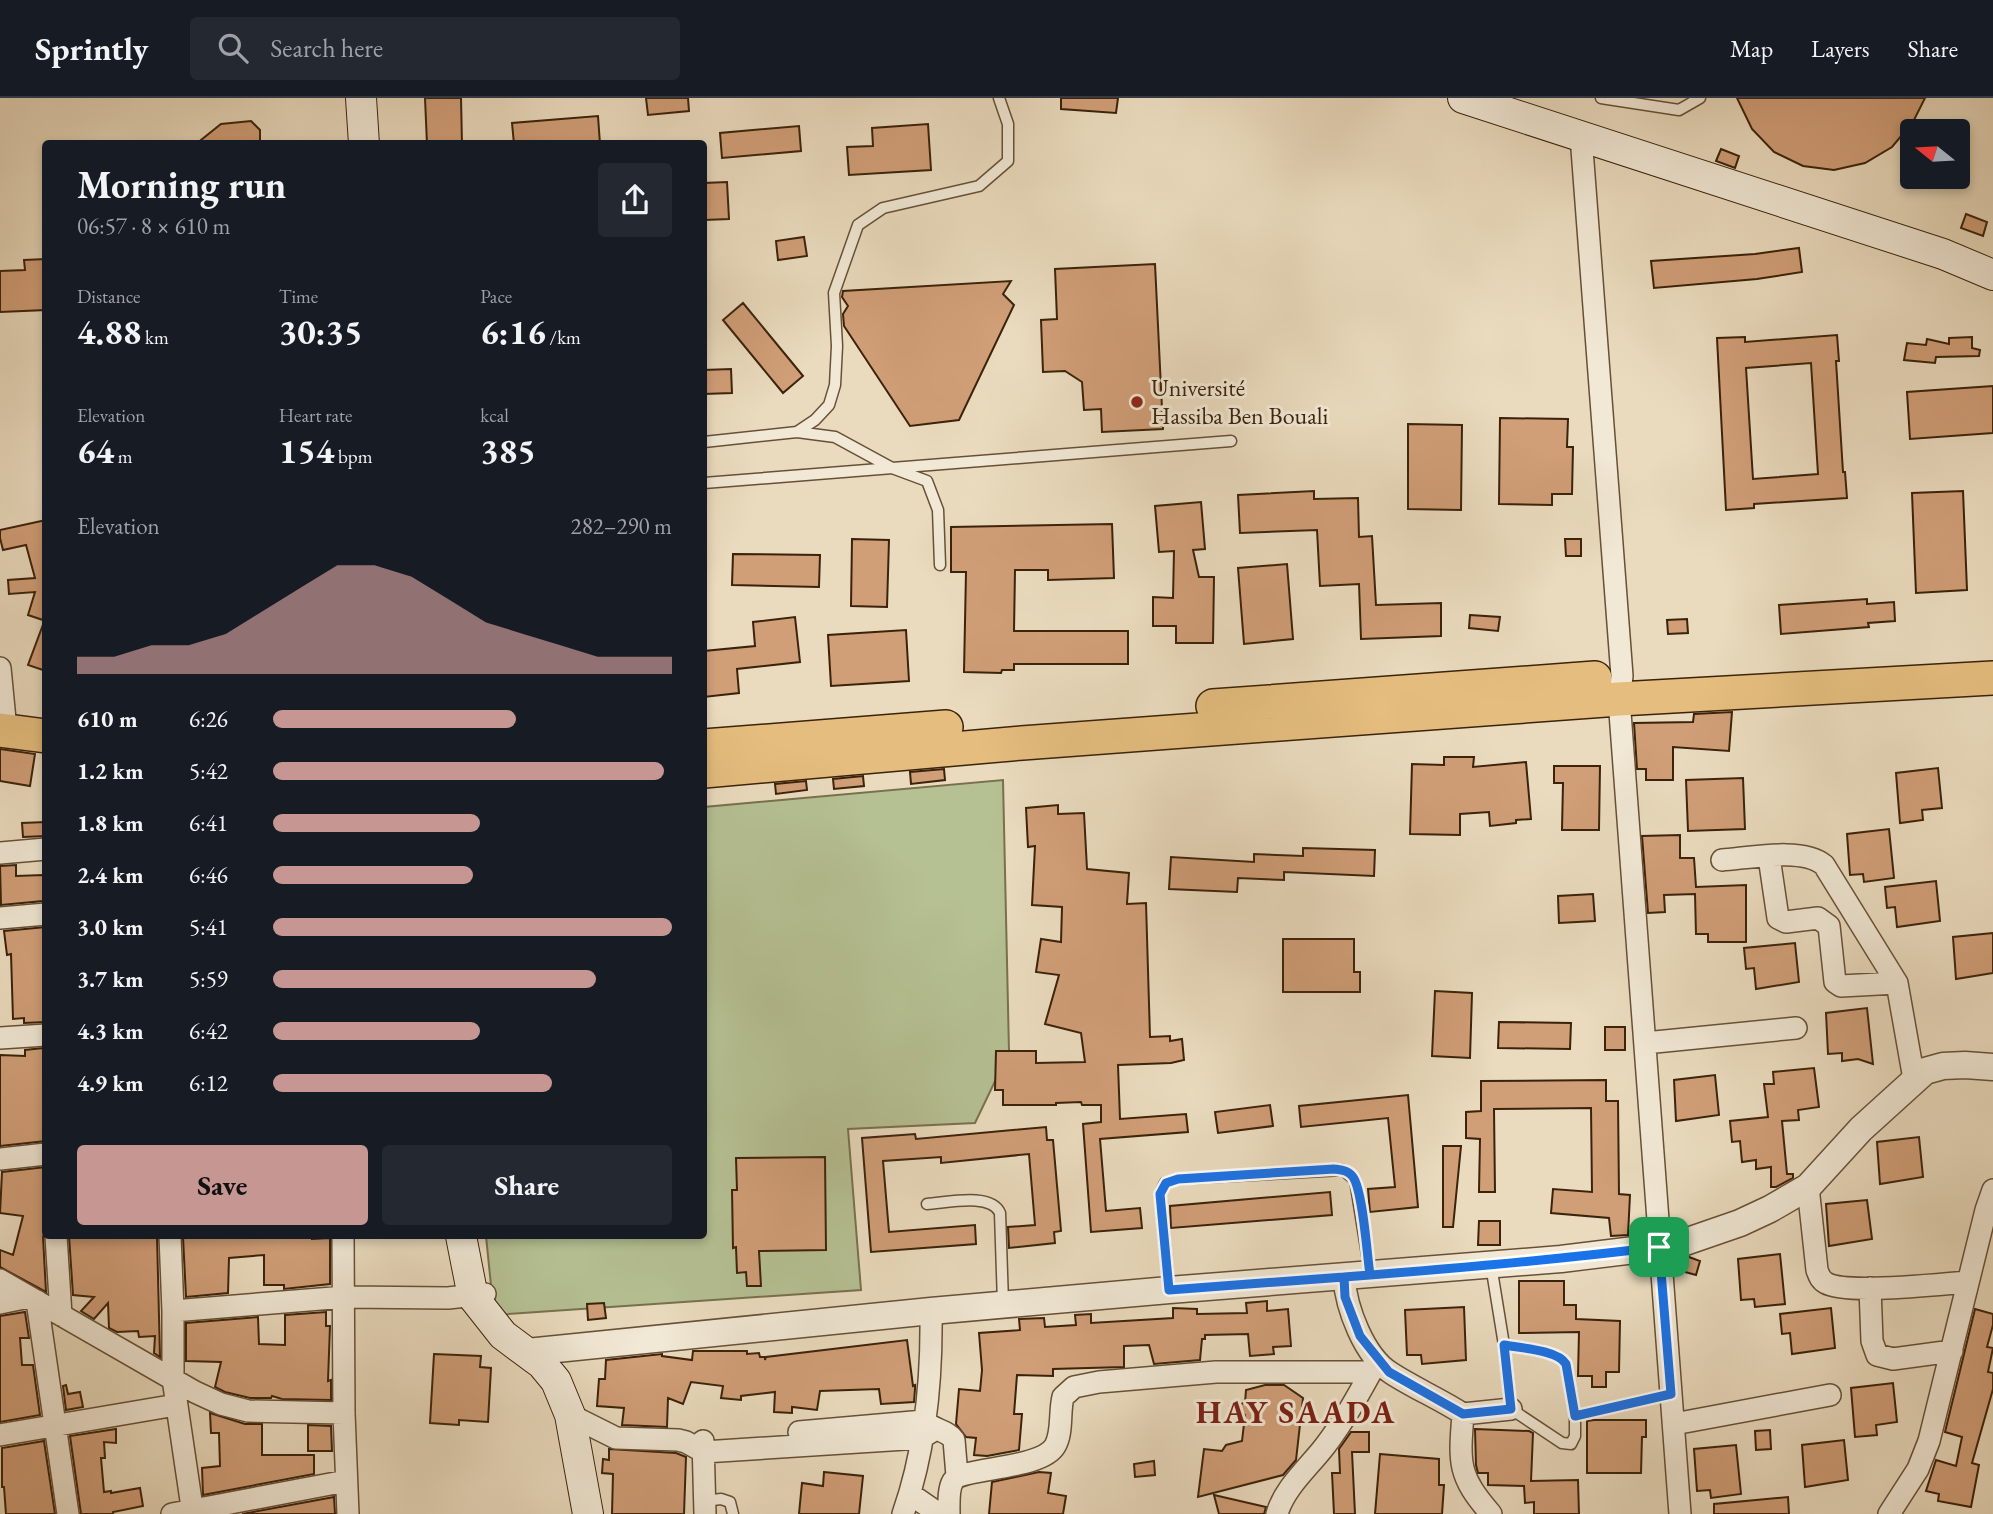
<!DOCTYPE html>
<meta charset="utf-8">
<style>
:root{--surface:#171b24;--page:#242831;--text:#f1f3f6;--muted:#9ea1a6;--line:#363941;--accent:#c59692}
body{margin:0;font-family:"EB Garamond",serif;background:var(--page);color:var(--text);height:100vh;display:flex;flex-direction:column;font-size:26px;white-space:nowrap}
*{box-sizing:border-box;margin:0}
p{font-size:23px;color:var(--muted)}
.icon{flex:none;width:38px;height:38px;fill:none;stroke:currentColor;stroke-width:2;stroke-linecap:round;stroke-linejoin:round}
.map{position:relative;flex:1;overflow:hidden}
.panel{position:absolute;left:42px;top:42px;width:665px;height:1099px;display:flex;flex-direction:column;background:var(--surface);border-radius:7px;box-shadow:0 4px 10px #0003}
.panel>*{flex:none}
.needle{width:46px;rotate:288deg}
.tools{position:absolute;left:1900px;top:21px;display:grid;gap:14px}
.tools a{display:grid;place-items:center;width:70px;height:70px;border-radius:7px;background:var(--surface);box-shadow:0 4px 10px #0003;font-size:35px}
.pin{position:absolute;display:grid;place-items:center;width:60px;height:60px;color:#fff;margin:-30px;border-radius:14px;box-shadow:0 4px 10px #0006}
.round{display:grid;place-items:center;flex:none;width:74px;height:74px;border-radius:7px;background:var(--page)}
.head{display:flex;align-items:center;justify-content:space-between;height:119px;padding:0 35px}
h1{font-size:38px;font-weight:700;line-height:52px}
.stats{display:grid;grid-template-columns:repeat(3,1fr);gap:10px;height:119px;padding:7px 35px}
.stats div{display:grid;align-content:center}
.stats b{font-size:35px;font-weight:700}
.stats small{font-size:19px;font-weight:400}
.stats p{font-size:19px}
.chart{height:196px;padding:14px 35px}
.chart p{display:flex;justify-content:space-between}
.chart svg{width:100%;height:126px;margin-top:7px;fill:var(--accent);opacity:.7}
.cta{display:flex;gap:14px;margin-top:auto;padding:14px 35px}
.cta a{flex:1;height:80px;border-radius:7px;background:var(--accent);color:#111;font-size:28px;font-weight:700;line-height:80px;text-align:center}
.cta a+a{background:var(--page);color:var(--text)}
ul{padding:0 35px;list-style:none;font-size:23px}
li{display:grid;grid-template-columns:112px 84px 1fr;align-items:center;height:52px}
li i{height:18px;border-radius:9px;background:var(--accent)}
header{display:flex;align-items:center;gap:42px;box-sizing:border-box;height:98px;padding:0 35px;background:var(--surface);border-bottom:2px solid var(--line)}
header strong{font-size:33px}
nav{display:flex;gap:38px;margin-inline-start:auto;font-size:24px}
.search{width:490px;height:63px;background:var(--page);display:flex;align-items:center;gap:18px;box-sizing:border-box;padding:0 24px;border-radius:7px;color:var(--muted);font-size:26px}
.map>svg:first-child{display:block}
.green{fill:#b5c093;stroke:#78714e;stroke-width:2}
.building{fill:#d09e77;stroke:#3b220a;stroke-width:2;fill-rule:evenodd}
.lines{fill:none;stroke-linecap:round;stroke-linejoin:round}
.service-casing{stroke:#675037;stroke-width:13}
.minor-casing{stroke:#675037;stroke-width:24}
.tertiary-casing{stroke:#675037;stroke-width:29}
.secondary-casing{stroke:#3b220a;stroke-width:32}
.primary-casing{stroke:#3b220a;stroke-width:36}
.service{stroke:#f1e8d5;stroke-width:10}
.minor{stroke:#f1e8d5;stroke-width:21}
.tertiary{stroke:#f1e8d5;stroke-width:26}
.secondary{stroke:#f1e8d5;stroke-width:30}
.primary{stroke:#e5be7f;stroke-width:33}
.route-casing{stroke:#fff;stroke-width:14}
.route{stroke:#1a73e8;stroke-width:9}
.poi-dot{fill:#8f2418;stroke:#f1e8d5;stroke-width:2.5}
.labels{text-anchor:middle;stroke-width:6;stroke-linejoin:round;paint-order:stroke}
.poi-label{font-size:24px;fill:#3b220a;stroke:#f1e8d5;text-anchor:start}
.district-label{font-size:32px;font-weight:bold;letter-spacing:2px;fill:#7a1f14;stroke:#f1e8d5}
</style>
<header>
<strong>Sprintly</strong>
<div class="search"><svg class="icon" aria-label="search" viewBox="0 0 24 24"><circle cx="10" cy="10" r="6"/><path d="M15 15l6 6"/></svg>Search here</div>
<nav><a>Map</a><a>Layers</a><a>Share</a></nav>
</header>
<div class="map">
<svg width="1993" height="1416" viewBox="0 0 1993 1416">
<rect width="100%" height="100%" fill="#eadbbe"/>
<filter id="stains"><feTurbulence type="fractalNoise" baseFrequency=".00286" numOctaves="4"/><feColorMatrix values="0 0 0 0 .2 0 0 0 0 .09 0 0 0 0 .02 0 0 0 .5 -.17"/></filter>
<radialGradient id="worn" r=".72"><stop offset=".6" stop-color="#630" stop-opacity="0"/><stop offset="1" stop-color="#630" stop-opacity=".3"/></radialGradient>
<path class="green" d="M1003,682L1009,954L975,1025L848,1031L861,1192L494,1217L486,1138H704V709Z"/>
<path class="building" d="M425,0H461L462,46H427Z
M646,0H688L689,13L648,17Z
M1061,0H1118L1116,15L1061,11Z
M1737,0H1925L1913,24L1892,49L1865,65L1834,72L1803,68L1774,54L1752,31Z
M598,18L600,46H514L512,25Z
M251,23L260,32V46H196L221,26Z
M928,26L931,72L849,77L847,49L873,48L872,30Z
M799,28L801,53L722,60L720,35Z
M1721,51L1739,58L1735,70L1716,63Z
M727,84L729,121L704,122V85Z
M1966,116L1987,124L1983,138L1961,130Z
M804,139L807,158L778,162L776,143Z
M1799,150L1802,174L1757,181L1654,190L1651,163L1755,156Z
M46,161V212L0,214V173L25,172L24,162Z
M1155,166L1163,331L1102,334L1101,311L1084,312L1082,284L1065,273L1043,274L1041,222L1057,221L1055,171Z
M1011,183L1003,196L1014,207L959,322L910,328L844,228L843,216L848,208L842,199L843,193Z
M743,205L803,278L783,295L723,222Z
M1837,237L1839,263H1836L1843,374H1845L1847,400L1754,406V410L1726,412L1717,240L1745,239V244ZM1811,265L1818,376L1753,381L1746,270Z
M1972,239V250L1980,252L1979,258L1936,259L1935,265L1904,262L1907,245L1926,247L1927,241L1949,246V240Z
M731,271L732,295L704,296V272Z
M1993,288V335L1910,341L1907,294Z
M1500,320L1568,321L1567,349H1573L1572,396H1552V407L1499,406Z
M1408,326L1462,327L1461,412L1408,411Z
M1314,393V401L1358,400L1359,439L1372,438L1376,507L1441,505V538L1361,541L1359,486L1320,488L1317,432L1240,435L1238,397Z
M1963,393L1967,492L1916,495L1912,395Z
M1201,404L1205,451L1193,452L1199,479H1214L1213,545H1176V528H1153V499L1173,500L1174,453L1159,454L1155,408Z
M46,422V523L28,517L35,494L9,496L8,482L35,480L26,447L3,452L0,440V432Z
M1112,426L1114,480L1048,482V472H1015L1014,533H1128V566H1014V572H1002L1001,575L964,574L966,474H951V429Z
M852,441L889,442L887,509L851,508Z
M1565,441H1581V458H1566Z
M733,456L820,457L819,489L732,487Z
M1287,466L1293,541L1244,546L1238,470Z
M1867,501V506L1894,504L1895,523L1868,525L1869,529L1781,536L1779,507Z
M1470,517L1500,519L1498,533L1469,530Z
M795,519L800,564L737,571L739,595L704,599V553L755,548L753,524Z
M1687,521L1688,535L1668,536L1667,522Z
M44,524H46V573L28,567Z
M906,532L909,583L831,588L828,537Z
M1732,614L1729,653L1673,649V682H1646V671H1637L1634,625L1693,624L1694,616Z
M0,651L35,656L30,688L0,683Z
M1444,659H1474L1473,669L1526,664L1531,721L1516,722V725L1490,728L1489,714L1460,716V737L1410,736L1412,666L1444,667Z
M1554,668H1600L1599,732H1562L1563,685H1554Z
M1938,670L1942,710L1922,712L1923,722L1900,725L1896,675Z
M944,671L945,682L911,686L910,674Z
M863,678L864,688L834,691L833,681Z
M1743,680L1745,731L1688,733L1686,682Z
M806,683L807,692L776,696L775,686Z
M1058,707V716L1084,715L1087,771L1129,775L1127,806L1146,805L1150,939L1170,938V943L1182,941L1184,962L1171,965L1118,967L1120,1021L1186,1016L1188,1034L1100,1041L1106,1113L1140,1110L1142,1130L1091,1134L1083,1026L1101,1024V1007H1082L1081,1004L1056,1005V1007H1003V992H995L996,953H1036V965L1085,964L1081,935L1045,926L1059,877L1036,874L1041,841L1061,844L1062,809L1032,807L1035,748L1028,749L1026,710Z
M46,724V738L23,739L22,725Z
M1889,731L1894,780L1864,784L1863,776L1850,777L1847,736Z
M1680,737V760H1694L1696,789L1746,787V844H1708V836H1696L1695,796L1664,797L1665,814L1648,815L1642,738Z
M1303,750L1375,752L1374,778L1284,774V782L1238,780L1237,794L1169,791L1171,759L1254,764V756L1303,758Z
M16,767V778L43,777V803L1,807L0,768Z
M1936,783L1940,823L1897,829L1895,809L1887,810L1885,789Z
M1593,796L1595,823L1559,825L1558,798Z
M46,829V924L24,925V920L13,921L11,856L7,857L4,833Z
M1993,835V875L1956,881L1953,839Z
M1283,841H1354V874H1360V894H1283Z
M1795,845L1799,884L1756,891L1754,870L1746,871L1744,850Z
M1435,893L1472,895L1470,960L1432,958Z
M1867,910L1873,966L1858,961L1842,963V955L1828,956L1826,915Z
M1499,924L1571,925L1570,951L1498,950Z
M1605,929H1625V952H1605Z
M43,950V974H46V1043L0,1048V957L25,958V952Z
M1814,970L1819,1009L1798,1012L1799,1022L1782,1023L1787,1076H1793V1080L1776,1089H1771V1069L1756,1071V1062L1742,1064L1740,1043L1732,1044L1730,1023L1768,1019L1764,986H1774L1773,974Z
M1715,977L1719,1017L1676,1023L1674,982Z
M1606,982V1003H1618L1619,1096L1630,1097L1628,1137L1611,1138L1609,1120L1551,1115L1553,1091L1592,1094L1591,1010L1494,1011L1495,1094H1479L1480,1041L1466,1040V1014L1481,1013V983Z
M1408,997L1418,1109L1370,1114L1368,1091L1395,1089L1388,1020L1301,1029L1299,1008Z
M1270,1007L1273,1028L1218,1035L1215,1014Z
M1046,1029L1047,1042H1053L1061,1133L1054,1134L1055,1145L1009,1150L1008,1129L1035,1127L1029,1056L941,1065V1059L883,1063L889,1134L975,1127L976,1146L871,1154L862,1040L915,1036L916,1041Z
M1919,1039L1923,1079L1880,1086L1877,1044Z
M1443,1048H1461L1453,1129H1443Z
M825,1059L826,1152L759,1153L761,1188H747L746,1174L737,1175L736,1149L733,1150L732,1092H737L736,1060Z
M46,1069V1131L43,1139L46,1194L0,1169V1152L13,1157L23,1118L0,1115L2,1074Z
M1330,1094L1332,1117L1171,1130L1170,1108Z
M1867,1102L1872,1141L1829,1148L1826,1106Z
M1479,1123H1500V1147H1478Z
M69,1138H157L160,1259L154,1255L155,1238L139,1239L138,1233L117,1234L109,1230L108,1205L94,1221L81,1213L94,1199L73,1197Z
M206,1138H312V1141L330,1140V1186L284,1191V1187H264V1157L229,1160L228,1195L186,1199L183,1139Z
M1780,1156L1785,1206L1755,1209L1754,1201L1741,1202L1738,1161Z
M1689,1159L1700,1163L1696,1177L1678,1172L1682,1161Z
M1519,1183H1564V1207H1576V1221L1620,1223L1619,1274H1606V1289H1592V1278H1578L1579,1234L1519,1235Z
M1267,1203V1213L1288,1211L1291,1248L1273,1249L1274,1256L1250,1258L1248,1236L1205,1237V1241H1202L1200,1262L1154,1266L1149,1247L1124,1248V1269L1053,1271V1278L1017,1277L1014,1316H1022L1019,1352L987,1358L974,1357L976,1340L966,1339L956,1326L959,1291L980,1293L982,1272L979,1235L1020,1232L1019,1221L1044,1220L1045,1229L1076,1227L1075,1217L1091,1216V1225L1173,1220V1210L1197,1211V1216L1247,1215L1246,1205Z
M604,1205L606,1220L588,1222L587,1206Z
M1464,1209L1466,1262L1422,1266L1421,1257H1407L1405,1212Z
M1831,1210L1835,1250L1792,1256L1790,1235L1782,1236L1780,1216Z
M1975,1211L1993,1216V1227L1987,1249L1993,1250L1988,1274L1993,1275V1291L1972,1365L1979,1367L1971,1409L1938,1403L1939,1396L1926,1393L1936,1362L1956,1368L1962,1339L1945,1334Z
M25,1214L29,1240H20L22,1267H33L40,1317L0,1324V1218Z
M326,1214V1228H330L328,1283L331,1282V1302L282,1301L272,1298L271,1300H250L225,1294L215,1289L221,1264L186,1263V1225L258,1219L259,1246L285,1247V1217Z
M907,1242L913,1288L915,1287V1291L914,1304L881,1306L879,1291L820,1293L817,1312L792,1309V1315L774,1314L775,1294L741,1298V1302L721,1300L723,1288L691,1284L683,1306L668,1300L667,1329L622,1327L624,1310L597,1308L599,1281H605L606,1262L662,1256V1258L692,1262L693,1253H747V1256L759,1255L760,1259H765V1262L766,1259Z
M434,1256L481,1258L480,1269L491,1270L488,1324L459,1322V1327L430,1325Z
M1893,1285L1897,1324L1876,1327L1877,1337L1855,1339L1851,1290Z
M66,1287L68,1296L80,1294L83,1309L66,1312L63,1288Z
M1265,1287H1284L1303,1300L1296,1362L1283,1377L1198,1399L1204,1351L1222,1353L1226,1347L1242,1343L1245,1317L1231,1308L1245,1305L1246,1292Z
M210,1315L245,1326H262V1357H314V1376L203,1397L202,1370L220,1368L219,1335H211Z
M1594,1322H1646V1339H1642L1641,1375H1587V1323Z
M308,1327L331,1328L332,1353H308Z
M116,1331V1345L104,1344L105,1360H101L104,1394L111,1393V1395L140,1390L143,1408L113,1414V1416H81L70,1338Z
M1475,1331L1529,1333L1533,1335L1531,1383L1578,1382L1579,1416H1534V1404L1525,1405L1524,1388L1488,1387V1375H1478L1476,1367Z
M1770,1332L1771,1351L1756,1352L1755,1333Z
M1351,1334H1369V1354H1352L1355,1416H1334L1332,1375H1340L1339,1351Z
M1844,1342L1848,1382L1805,1389L1802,1347Z
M44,1343L55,1416H6L4,1389H2V1350Z
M1736,1347L1741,1396L1711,1400L1710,1392L1697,1393L1694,1351Z
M609,1351L676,1355L686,1359L684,1416H612L613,1376L602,1375L603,1361L609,1362Z
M1380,1356L1439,1361V1387H1444L1442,1416H1375Z
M1154,1363L1155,1377L1135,1379L1134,1366Z
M824,1374L863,1378L859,1416H799L802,1385L823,1388Z
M1039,1374L1051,1375L1048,1395L1066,1398L1063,1416H989L992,1384Z
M1214,1397L1266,1409L1264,1416H1219Z
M334,1399L335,1416H242Z
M1788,1399L1789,1416H1714V1406Z"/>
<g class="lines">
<g class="service-casing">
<path id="service" d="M1601,0L1679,12L1700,0
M797,334L835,339L892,370L927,383L938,412L940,467
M704,344L797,334L815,322L829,307L835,287L837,248L834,195L858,127L883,110L979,88L1008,63V26L999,0
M704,385L1231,343
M927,1106C946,1105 991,1094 1000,1115L1003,1205
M1491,1167L1504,1247L1511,1311L1562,1345L1571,1346L1575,1338V1318L1671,1296
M1169,1191L1160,1096L1165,1085L1178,1081L1343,1072L1355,1082L1370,1175
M1504,1247C1520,1250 1558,1252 1566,1266L1575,1318
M704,1403L721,1401L730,1404L733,1416"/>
</g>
<g class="minor-casing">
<path id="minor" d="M1581,38L1622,578L1619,601L1680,1416
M0,570L6,632
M0,755L46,751
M1769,759L1778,820L1786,824L1818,820L1829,828L1835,884L1841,888L1897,885
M1722,762C1749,760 1803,749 1824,767L1897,885L1914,981
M0,820L46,816
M0,940L46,937
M1645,945L1796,930
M0,1061L46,1056
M1808,1089L1817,1172C1819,1177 1820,1182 1826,1185C1847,1197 1940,1186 1968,1184
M56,1138L61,1217
M170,1138L173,1213V1281L193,1416
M343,1138L344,1315L348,1416
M1344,1179C1346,1210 1364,1258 1391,1275C1414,1290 1440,1301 1463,1316C1459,1366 1458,1378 1491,1416
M0,1182L195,1294L221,1306L248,1313L344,1315
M1870,1190L1872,1243L1877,1257L1893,1261L1952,1253
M37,1203L68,1416
M0,1205L29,1199
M173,1213L345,1199L448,1200L485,1196
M1463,1316L1511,1311
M570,1317L616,1340L678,1342L686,1344L704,1354L921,1340L934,1332
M1674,1326L1830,1297
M799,1334L924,1323C935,1333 947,1332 954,1342L957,1378
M0,1337L176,1307
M703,1343L705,1416
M910,1396L939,1416
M172,1416L346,1383
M903,1416C926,1351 932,1281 931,1213
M949,1416C949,1407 948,1391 953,1383C961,1369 1041,1372 1055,1348C1063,1334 1059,1315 1063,1299L1074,1289L1099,1284L1216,1274H1371
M1277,1416C1284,1390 1309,1369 1325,1348C1345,1322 1361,1292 1377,1263
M1889,1416L1918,1371L1929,1343L1986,1112L1993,1092"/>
</g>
<g class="tertiary-casing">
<path id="tertiary" d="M527,1254L931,1213L1169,1192L1561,1161L1659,1149L1685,1144L1740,1125L1770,1111L1808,1089L1861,1031L1925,973L1943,968L1965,967L1993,969"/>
</g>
<g class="secondary-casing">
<path id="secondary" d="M361,0L364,46
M1463,0L1943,156L1993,177
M461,1138L473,1199L503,1237L542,1266L556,1283L570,1317L588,1416"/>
</g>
<g class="primary-casing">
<path id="primary" d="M1213,608L1595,580
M0,632L46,638
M704,648L946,629
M704,673L1022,645L1619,601L1993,580"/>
</g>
<use href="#service" class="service"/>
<use href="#minor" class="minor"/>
<use href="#tertiary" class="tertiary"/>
<use href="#secondary" class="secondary"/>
<use href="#primary" class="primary"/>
</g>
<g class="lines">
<g class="route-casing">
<path id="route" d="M1659,1149C1554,1162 1449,1171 1344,1179L1169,1192L1160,1096L1166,1085L1178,1081L1334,1071C1341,1072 1348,1072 1353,1079C1363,1093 1367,1157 1370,1177L1344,1179L1345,1199L1360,1238L1389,1274L1463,1316L1511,1311L1504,1247C1520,1250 1558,1252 1566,1266L1575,1318L1671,1296L1659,1149"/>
</g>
<use href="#route" class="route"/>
</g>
<circle class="poi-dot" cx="1137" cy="304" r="7"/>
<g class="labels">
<g class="poi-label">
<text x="1151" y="298">Université<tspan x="1151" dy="28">Hassiba Ben Bouali</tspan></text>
</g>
<g class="district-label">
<text x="1296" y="1325">HAY SAADA</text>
</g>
</g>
<rect width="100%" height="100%" filter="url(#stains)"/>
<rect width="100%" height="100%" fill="url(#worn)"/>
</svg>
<div class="tools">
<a><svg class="needle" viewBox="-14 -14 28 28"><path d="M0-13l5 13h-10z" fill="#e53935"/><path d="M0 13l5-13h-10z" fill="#9ea1a6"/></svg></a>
</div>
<div class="pin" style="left:1659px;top:1149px;background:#1e9e55"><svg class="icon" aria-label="arrive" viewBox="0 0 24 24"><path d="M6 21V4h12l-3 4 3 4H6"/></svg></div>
<section class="panel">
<div class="head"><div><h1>Morning run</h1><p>06:57 · 8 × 610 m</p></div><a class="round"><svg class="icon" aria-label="share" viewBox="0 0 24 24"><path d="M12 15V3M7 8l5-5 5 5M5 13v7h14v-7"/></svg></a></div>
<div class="stats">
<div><p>Distance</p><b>4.88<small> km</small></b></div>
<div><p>Time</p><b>30:35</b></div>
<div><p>Pace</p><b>6:16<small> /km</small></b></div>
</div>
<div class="stats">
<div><p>Elevation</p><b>64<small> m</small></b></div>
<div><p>Heart rate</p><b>154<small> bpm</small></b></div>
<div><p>kcal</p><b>385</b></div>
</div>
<div class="chart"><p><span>Elevation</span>282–290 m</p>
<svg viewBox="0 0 160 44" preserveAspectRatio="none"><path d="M0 44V38L10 38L20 34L30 34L40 30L50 22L60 14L70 6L80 6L90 10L100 18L110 26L120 30L130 34L140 38L150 38L160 38V44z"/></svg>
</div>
<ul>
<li><b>610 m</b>6:26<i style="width:61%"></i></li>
<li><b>1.2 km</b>5:42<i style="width:98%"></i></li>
<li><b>1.8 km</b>6:41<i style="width:52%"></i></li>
<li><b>2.4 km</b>6:46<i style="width:50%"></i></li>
<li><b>3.0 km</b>5:41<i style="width:100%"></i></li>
<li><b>3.7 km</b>5:59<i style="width:81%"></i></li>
<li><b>4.3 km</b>6:42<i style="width:52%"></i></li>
<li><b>4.9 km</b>6:12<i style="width:70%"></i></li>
</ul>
<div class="cta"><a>Save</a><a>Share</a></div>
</section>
</div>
